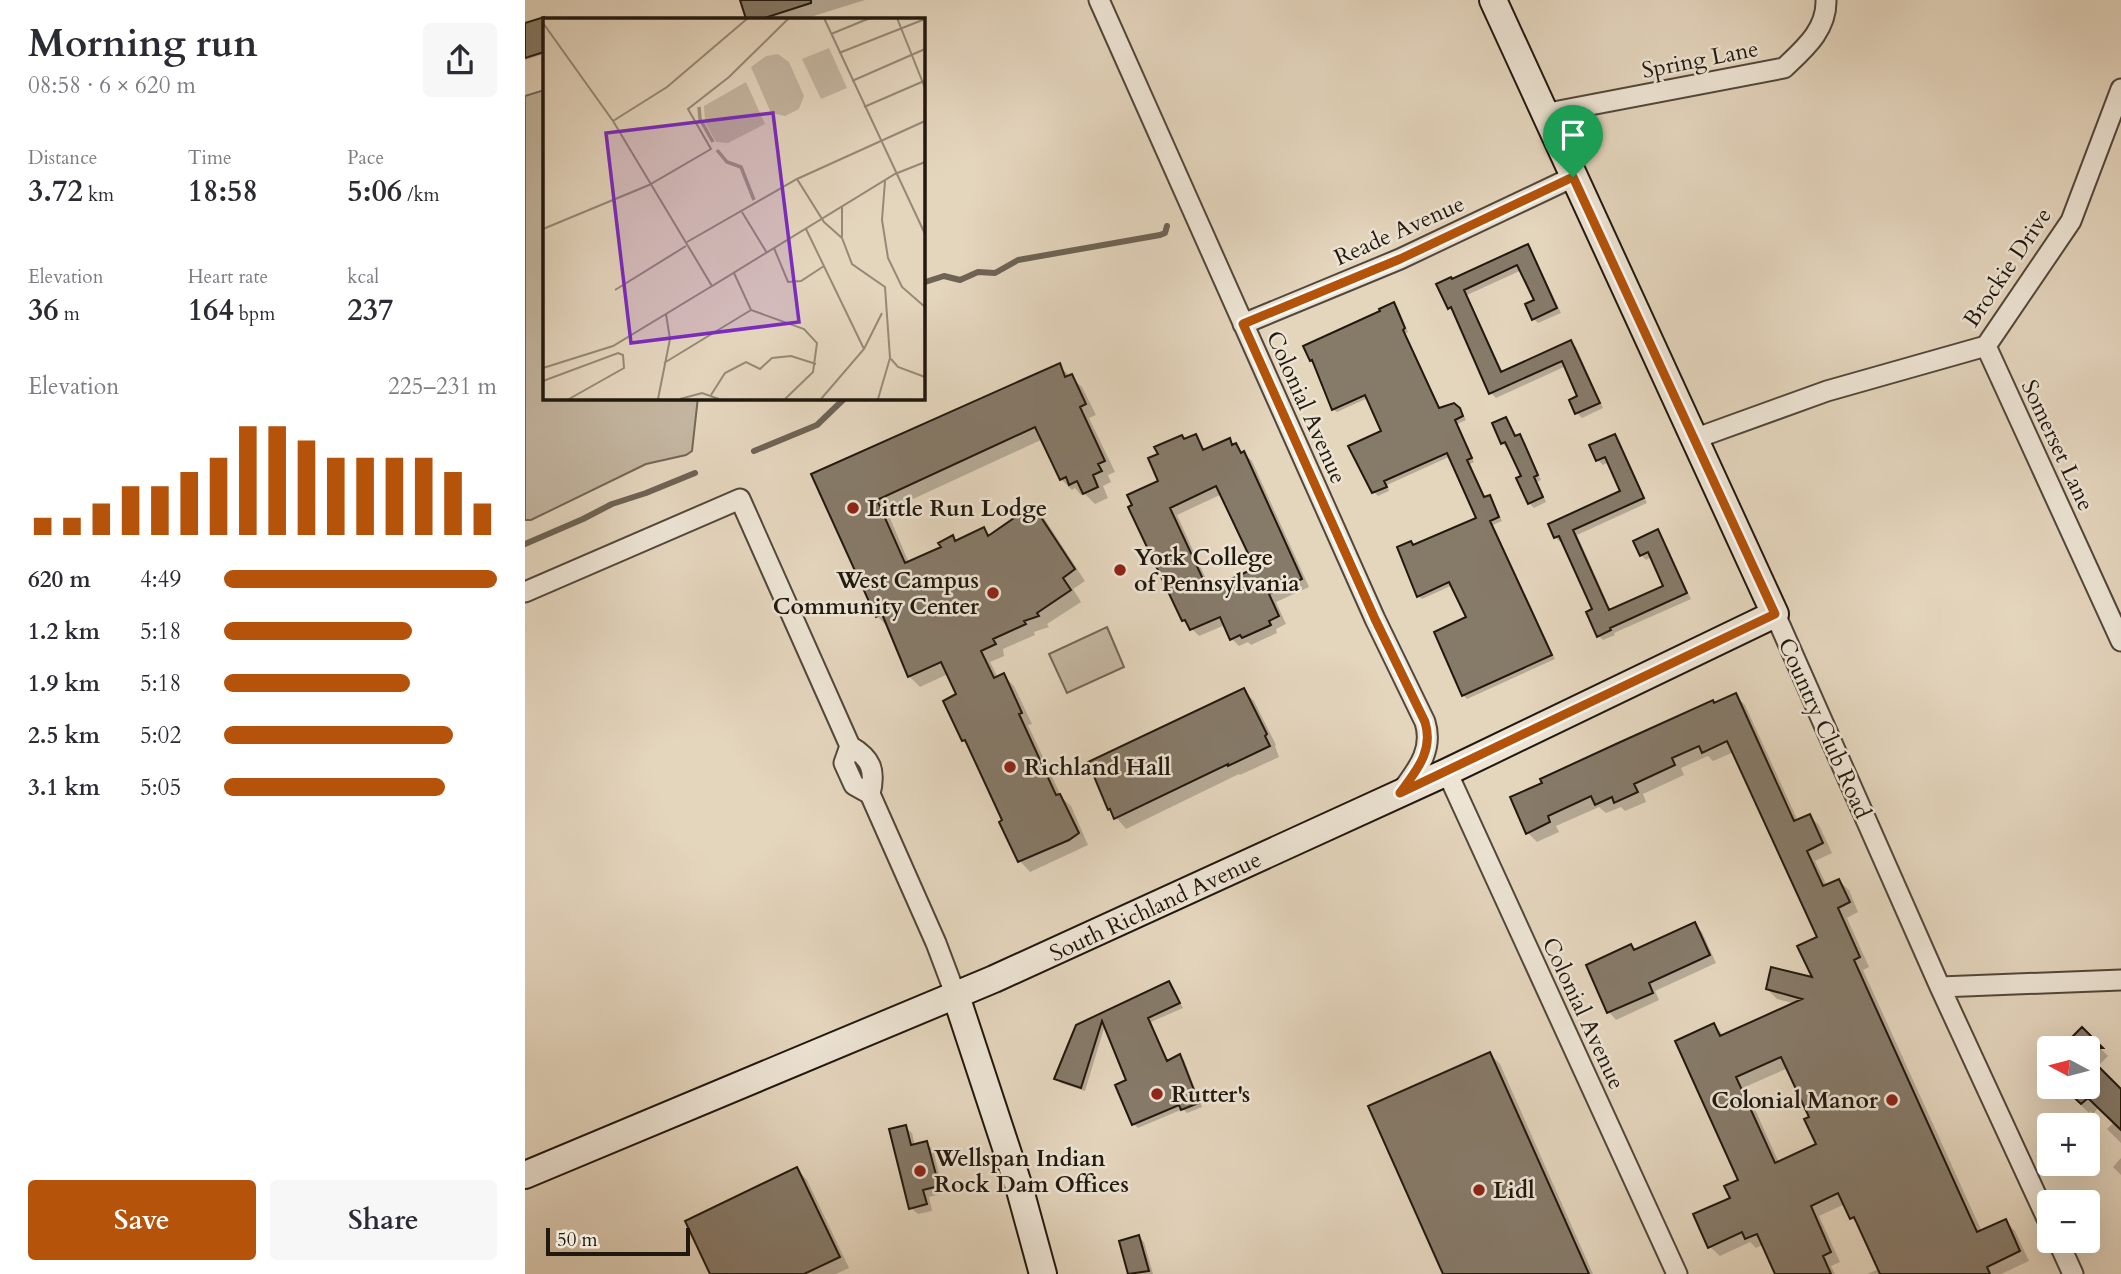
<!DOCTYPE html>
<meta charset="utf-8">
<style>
:root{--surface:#fff;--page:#f7f7f7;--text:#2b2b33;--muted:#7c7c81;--accent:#b45309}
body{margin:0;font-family:Cardo,serif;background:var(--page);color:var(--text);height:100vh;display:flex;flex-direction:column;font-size:26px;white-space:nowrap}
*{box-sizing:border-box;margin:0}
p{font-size:23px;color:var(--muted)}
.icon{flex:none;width:38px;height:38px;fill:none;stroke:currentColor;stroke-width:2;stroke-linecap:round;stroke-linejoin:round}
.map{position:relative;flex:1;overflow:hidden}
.side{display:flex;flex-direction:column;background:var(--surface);width:525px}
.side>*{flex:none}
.needle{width:46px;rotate:277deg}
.buttons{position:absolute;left:1512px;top:1036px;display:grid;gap:14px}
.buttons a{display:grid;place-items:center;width:63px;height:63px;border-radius:7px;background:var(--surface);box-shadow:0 7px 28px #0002;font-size:35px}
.scale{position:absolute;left:21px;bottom:18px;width:144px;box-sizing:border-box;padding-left:7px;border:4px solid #21180e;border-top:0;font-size:19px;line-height:24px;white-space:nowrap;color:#21180e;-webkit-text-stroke:5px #ede4d4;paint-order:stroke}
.pin{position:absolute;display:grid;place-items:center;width:60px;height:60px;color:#fff;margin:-72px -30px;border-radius:50% 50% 50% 0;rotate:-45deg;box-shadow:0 0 7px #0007}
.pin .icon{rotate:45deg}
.round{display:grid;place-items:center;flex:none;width:74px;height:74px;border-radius:7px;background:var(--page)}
.headline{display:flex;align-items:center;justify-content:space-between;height:119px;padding:0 28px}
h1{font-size:38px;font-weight:800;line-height:52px}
.metrics{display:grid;grid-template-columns:repeat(3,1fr);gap:10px;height:119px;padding:7px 28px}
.metrics div{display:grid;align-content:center}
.metrics b{font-size:30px;font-weight:800}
.metrics small{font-size:19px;font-weight:400}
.metrics p{font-size:19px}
.chart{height:196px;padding:14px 28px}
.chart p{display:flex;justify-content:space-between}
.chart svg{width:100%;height:126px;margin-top:7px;stroke:var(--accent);stroke-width:6}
.action{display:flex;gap:14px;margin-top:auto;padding:14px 28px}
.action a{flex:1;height:80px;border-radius:7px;background:var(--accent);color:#fff;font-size:28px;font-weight:800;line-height:80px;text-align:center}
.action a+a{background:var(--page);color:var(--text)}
ul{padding:0 28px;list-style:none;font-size:23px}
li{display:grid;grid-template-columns:112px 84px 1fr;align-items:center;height:52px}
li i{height:18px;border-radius:9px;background:var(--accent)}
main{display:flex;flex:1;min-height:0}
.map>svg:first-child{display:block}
.green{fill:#c3b59f;stroke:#726656;stroke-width:2}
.shadow{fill:#0003;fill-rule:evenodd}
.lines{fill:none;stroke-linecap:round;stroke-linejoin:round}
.stream{stroke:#6e6354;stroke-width:6}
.building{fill:#867a69;stroke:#21180e;stroke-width:2;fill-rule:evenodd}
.street-casing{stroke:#52473a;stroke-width:23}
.secondary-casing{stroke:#21180e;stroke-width:30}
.street{stroke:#ede4d4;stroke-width:19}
.secondary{stroke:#ede4d4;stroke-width:26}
.route-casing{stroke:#fff;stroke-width:14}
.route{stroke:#b45309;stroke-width:9}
.poi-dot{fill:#8f2418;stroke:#ede4d4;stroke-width:2.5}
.labels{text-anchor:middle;stroke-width:5;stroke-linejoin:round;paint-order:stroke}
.street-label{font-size:23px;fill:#21180e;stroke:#ede4d4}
.poi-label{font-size:23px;font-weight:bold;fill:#21180e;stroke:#ede4d4;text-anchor:start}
.inset-river{fill:none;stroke:#a29582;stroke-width:3.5}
.inset-road{fill:none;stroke:#968977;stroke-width:2}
.view{fill:#7b2cbf;fill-opacity:0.15;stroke:#7b2cbf;stroke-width:3.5}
.inset-edge{fill:none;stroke:#21180e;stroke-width:3.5}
</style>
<main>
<section class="side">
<div class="headline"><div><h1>Morning run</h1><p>08:58 · 6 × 620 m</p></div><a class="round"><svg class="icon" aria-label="share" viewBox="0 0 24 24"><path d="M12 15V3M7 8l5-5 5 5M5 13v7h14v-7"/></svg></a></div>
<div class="metrics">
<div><p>Distance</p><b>3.72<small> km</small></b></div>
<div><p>Time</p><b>18:58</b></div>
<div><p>Pace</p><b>5:06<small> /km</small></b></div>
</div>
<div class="metrics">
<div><p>Elevation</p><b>36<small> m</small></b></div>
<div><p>Heart rate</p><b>164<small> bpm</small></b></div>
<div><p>kcal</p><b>237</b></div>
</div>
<div class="chart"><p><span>Elevation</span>225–231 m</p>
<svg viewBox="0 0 160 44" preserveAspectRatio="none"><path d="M5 44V38M15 44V38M25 44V33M35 44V27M45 44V27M55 44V22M65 44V17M75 44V6M85 44V6M95 44V11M105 44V17M115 44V17M125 44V17M135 44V17M145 44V22M155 44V33"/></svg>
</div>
<ul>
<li><b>620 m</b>4:49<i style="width:100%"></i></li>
<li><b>1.2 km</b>5:18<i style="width:69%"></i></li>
<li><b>1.9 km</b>5:18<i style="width:68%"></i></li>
<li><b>2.5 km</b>5:02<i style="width:84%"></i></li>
<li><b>3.1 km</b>5:05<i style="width:81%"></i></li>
</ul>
<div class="action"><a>Save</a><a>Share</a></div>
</section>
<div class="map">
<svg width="1596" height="1274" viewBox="0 0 1596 1274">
<rect width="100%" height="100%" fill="#e4d5bd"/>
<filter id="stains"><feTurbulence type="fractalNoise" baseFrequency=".00286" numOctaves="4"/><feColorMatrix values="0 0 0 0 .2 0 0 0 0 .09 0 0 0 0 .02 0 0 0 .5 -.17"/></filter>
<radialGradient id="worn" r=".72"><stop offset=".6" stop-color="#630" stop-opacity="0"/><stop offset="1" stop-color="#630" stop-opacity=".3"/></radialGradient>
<path class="green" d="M19,90V397H173L167,451L161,455L121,464L6,520H0V96Z
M582,627L599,667L542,693L524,654Z"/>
<path class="shadow" d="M217,0H340L279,19H223Z
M17,19L19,54L0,60V24Z
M1002,246L1007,251L1036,313L1013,323L1009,319L1011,301L997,270L942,295L978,373L1046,342L1051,347L1078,408L1057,418L1052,413L1055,397L1041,366L971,398L966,393L929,312L924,308L927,281Z
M869,304L873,308L883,332L880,334L915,409H934L938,414L941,420L932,424L949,462L945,464L961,499L964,497L968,501L977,521L968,525L1030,659L942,699L938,695L943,618L928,585L897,599L894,596L886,543L890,547L953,519L926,456L862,485L864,491L853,496L849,492L858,432L843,398L812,412L808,409L790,364L786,360Z
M534,366L557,387L571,415L564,418L590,472L583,475L586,482L578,486L583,498L570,504L559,493L556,495L550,488L547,490L536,479L518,439L362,511L384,563L418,548L428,538L432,542L459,529L466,536L508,508L519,518L560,581L548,589L556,602L522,624L524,627L509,632L510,635L478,649L479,656L465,662L473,678L478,675L489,686L507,724L503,725L537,798L546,806L563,845L505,872L495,861L477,822L480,821L445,747L438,740L433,694L423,674L395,687L384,676L363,627L352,616L288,475Z
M981,419L992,437L994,436L999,441L1016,480L1012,482L1021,502L1009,508L1004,503L998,477L985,447L982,448L977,443Z
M670,436L681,451L704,440L727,461L784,587L751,602L761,624L751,629L752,633L726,645L723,642L714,646L707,639L700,625L674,636L658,620L635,482L660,440ZM697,494L732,569L686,590L652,515Z
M1090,436L1094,441L1122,503L1052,535L1086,611L1141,587L1127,557L1121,560L1116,555L1133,531L1137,536L1166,599L1089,633L1090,635L1078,640L1074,636L1069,610L1038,541L1035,542L1030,537L1098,491L1084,462L1078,465L1073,460Z
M718,690L729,701L751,745L750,746L754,757L715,775L714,774L601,829L584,809Z
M1211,696L1220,705L1273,821L1284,816L1294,825L1307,853L1290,861L1302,886L1314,881L1324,890L1333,912L1322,918L1344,967L1338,970L1457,1232L1480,1221L1490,1231L1504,1261L1476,1274H1342L1354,1269L1336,1227L1326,1218L1320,1204L1294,1216L1315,1262L1306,1266L1310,1274H1252L1239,1244L1231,1248L1225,1242L1195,1256L1185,1247L1216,1181L1189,1025L1198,1035L1271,1004L1252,999L1242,989L1290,980L1294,938L1209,752L1188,761L1183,756L1156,768L1159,775L1118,794L1121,802L1100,811L1096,807L1081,813L1074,807L1031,826L1034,832L1012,842L1003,833L987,798ZM1263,1068L1286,1118L1293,1145L1254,1163L1220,1087Z
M1169,924L1177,932L1191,963L1130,991L1134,1000L1091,1020L1084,1012L1063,966L1106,946L1110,951Z
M644,983L658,1008L626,1022L643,1062L655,1056L659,1060L677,1107L662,1113L658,1109L613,1128L609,1124L603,1080L580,1025L560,1091L536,1083L531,1079L552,1027Z
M1557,1030L1583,1056L1572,1067L1596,1091V1143L1582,1129L1589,1122L1574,1107L1568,1114L1565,1111L1564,1113L1537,1087H1563V1048H1538Z
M965,1054L975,1064L1068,1274H920Z
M1524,1063V1074L1519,1068Z
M380,1127L387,1133L390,1146L401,1143L408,1150L419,1193L404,1197L407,1211L393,1214L386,1208Z
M1596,1158V1175L1588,1167Z
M272,1169L282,1180L324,1268L311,1274H187Z
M614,1237L619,1242L628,1274H605L596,1242Z"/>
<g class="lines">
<path class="stream" d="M397,283L419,276L435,280L453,272L470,273L493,260L635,235L640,233L642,226
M229,451L292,425L321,397
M0,544L58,519L87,504L121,493L170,473"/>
</g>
<path class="building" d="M215,0H286V3L236,19H221Z
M19,17V52L0,58V23Z
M1003,244L1032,308L1007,320L1000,304L1009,300L992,265L939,290L976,372L1046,340L1075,403L1050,414L1044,400L1052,396L1037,361L964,394L926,307L923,309L911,284L926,277L927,279Z
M869,302L880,328L878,330L914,408L929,403L935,408L938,416L930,420L947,458L942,460L959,497L965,495L974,517L965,521L1027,655L937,696L909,632L941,617L924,582L892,597L872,547L886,541L888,545L951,518L922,453L859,481L862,487L847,493L823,446L856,431L840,395L807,410L787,360L785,361L778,346L855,311L854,309Z
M535,363L540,377L547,374L561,404L555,407L580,461L573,464L577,471L568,475L573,487L558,494L552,481L544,485L541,477L535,480L510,427L352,500L380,563L416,547L413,543L428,535L430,541L459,527L463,536L508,505L550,569L538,578L546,590L512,613L514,616L499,621L501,624L468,639L471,644L456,651L469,678L479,673L497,713L494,714L531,795L535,794L554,833L544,840L493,862L474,822L477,820L440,740L437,741L418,701L431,694L416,662L383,677L357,614L351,617L286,474Z
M981,417L990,436L995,434L1013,475L1009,477L1018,497L1003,504L991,478L996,476L980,442L976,444L967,423Z
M671,434L678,450L705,438L707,445L711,443L716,453L719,451L777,579L744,594L754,616L744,621L746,625L717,638L715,635L705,640L695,617L665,630L660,620L657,621L603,507L607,505L602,495L633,481L623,458L633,454L629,447L657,435L659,439ZM691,486L730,568L683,590L645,508Z
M1090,434L1119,498L1048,530L1084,610L1138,586L1123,552L1115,556L1108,541L1133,529L1162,593L1085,628L1086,630L1072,637L1061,612L1067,609L1034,536L1029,538L1023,524L1095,491L1080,457L1071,461L1064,445Z
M719,688L742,734L740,736L745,746L703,766V764L589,819L585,809L583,810L563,762Z
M1211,693L1269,821L1285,814L1298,843L1282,851L1298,886L1314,879L1325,902L1313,908L1335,957L1329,960L1452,1232L1481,1219L1495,1251L1462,1267L1465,1274H1355L1329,1217L1325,1219L1313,1193L1286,1206L1306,1252L1298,1256L1306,1274H1250L1232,1234L1220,1239L1217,1232L1183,1248L1168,1214L1205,1198L1199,1186L1213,1180L1150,1041L1189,1023L1195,1036L1277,999L1241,989L1246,967L1287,977L1272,946L1292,937L1202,741L1177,753L1174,746L1147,758L1150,765L1109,784L1113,792L1089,803L1087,797L1070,805L1066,796L1023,816L1025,822L1001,834L985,797L1017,783L1015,779L1091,744L1188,700L1189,703ZM1256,1057L1284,1117L1279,1119L1291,1144L1250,1163L1211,1077Z
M1170,922L1185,955L1124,983L1128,993L1082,1013L1061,965L1106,944L1109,950Z
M644,981L655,1003L623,1018L642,1061L655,1054L674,1103L656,1110L654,1105L607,1125L590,1085L601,1080L577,1021L556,1088L529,1079L551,1025Z
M1557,1027L1578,1048H1536Z
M965,1052L1064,1274H918L843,1106Z
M1563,1056L1596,1089V1130L1563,1098L1556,1104L1538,1087H1563Z
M381,1125L386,1145L402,1141L414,1186L398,1190L402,1204L384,1209L364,1129Z
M272,1167L315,1257L279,1274H185L160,1221Z
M614,1235L624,1271L603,1274L594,1241Z"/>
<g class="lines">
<g class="street-casing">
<path id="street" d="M574,0L850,619L900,722C909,751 891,771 876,792
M1018,114L1259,68C1279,49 1302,30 1301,0
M718,324L875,259L1048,177
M1461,346L1596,641
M1169,439L1302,391L1461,346L1546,221L1596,89
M0,592L215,499L325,746C346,758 351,770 345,794L411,943L431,996
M1250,614L1415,987L1524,1223
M325,746L319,763L329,785L345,794
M922,772L1152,1274
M1415,987L1596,980
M1533,1241L1548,1274"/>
</g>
<g class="secondary-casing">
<path id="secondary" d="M431,996L495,1190L518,1274
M0,1175L469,979L922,772L1250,614L968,0"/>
</g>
<use href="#street" class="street"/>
<use href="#secondary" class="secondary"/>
</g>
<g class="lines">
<g class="route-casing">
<path id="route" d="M1048,177L1250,614L875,793C891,771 909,751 900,722L850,619L718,324L875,259Z"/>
</g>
<use href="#route" class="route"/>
</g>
<g class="poi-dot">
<circle cx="328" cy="508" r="7"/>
<circle cx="595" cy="570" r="7"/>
<circle cx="468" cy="593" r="7"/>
<circle cx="485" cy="767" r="7"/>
<circle cx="632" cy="1094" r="7"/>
<circle cx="1367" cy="1100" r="7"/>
<circle cx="395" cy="1171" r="7"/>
<circle cx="954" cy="1190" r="7"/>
</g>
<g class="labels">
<g class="street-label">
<text transform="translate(1175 59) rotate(-11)" y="8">Spring Lane</text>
<text transform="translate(874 230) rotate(-24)" y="8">Reade Avenue</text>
<text transform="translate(1482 267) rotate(-56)" y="8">Brockie Drive</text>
<text transform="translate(782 407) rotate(66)" y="8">Colonial Avenue</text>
<text transform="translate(1533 445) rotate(65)" y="8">Somerset Lane</text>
<text transform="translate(1300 728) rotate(66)" y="8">Country Club Road</text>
<text transform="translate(630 906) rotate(-25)" y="8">South Richland Avenue</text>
<text transform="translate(1059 1013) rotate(65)" y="8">Colonial Avenue</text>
</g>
<g class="poi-label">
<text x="342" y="516">Little Run Lodge</text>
<text x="609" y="565">York College<tspan x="609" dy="26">of Pennsylvania</tspan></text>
<text x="454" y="588" text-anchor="end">West Campus<tspan x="454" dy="26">Community Center</tspan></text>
<text x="499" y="775">Richland Hall</text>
<text x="646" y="1102">Rutter's</text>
<text x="1353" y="1108" text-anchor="end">Colonial Manor</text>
<text x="409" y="1166">Wellspan Indian<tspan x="409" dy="26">Rock Dam Offices</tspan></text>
<text x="968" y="1198">Lidl</text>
</g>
</g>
<g transform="translate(18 18)">
<rect width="382" height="382" fill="#e4d5bd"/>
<path d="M286,30L304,70L278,81L259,41ZM235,36L246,44L261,78L256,91L242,98L228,95L208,49L223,38ZM203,64L222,106L185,125L173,124L162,104L161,88Z" fill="#c3b59f"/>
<path class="inset-river" d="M156,89L157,101L170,124M174,132L184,144L198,149L211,182"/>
<path class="inset-road" d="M281,0L382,216M354,0L382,70M0,5L70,103L169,268L352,156L382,144M288,16L327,0M296,35L382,1M309,63L382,31M321,89L381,63M70,103L124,69L205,0M254,161L281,204L299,220L309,246L342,269L347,340L335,381M342,163L339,202L345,240L359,269L382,289M199,194L224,235M0,211L106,167L168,131L145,91L186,59L246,0M263,211L321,331M299,219V189M144,224L254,161L382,103M231,230L245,264L258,263L281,248M191,255L208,292L261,311L274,325L270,354L242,381M72,272L143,228M348,341L355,349L382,359M121,345L208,292M0,350L70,328L169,268M0,363L75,335L80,337L81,350L26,381M168,377L182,355L203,344L217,351L229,340L248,338L273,346M115,381L127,321L123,296M137,381L159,375L176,381M278,381L321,331L339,295"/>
<path class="view" d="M230,95L256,304L88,325L63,115Z"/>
<rect width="382" height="382" class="inset-edge"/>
</g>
<rect width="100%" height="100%" filter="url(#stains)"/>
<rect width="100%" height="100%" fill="url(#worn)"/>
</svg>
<div class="buttons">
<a><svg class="needle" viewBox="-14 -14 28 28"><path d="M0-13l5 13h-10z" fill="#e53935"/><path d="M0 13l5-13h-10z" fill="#7c7c81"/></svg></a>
<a>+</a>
<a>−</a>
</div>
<div class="scale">50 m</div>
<div class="pin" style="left:1048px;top:177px;background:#1e9e55"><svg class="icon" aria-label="arrive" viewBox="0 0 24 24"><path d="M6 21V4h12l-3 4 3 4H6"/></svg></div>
</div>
</main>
